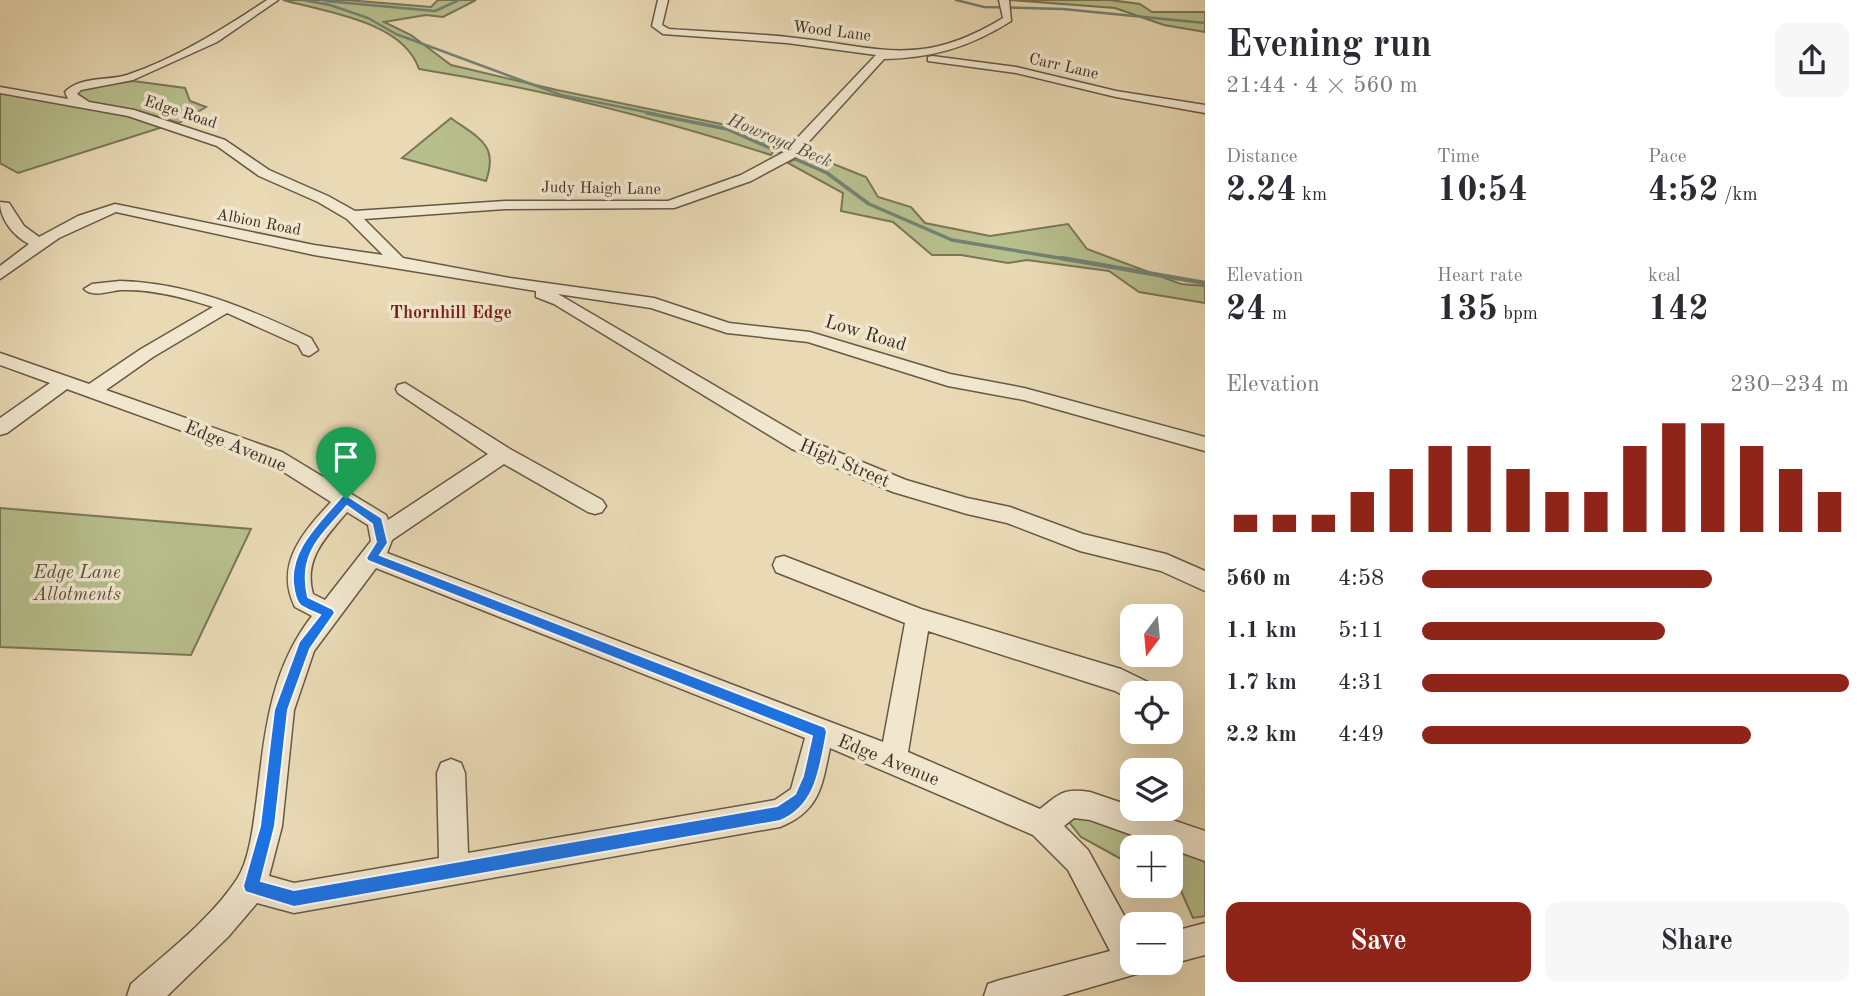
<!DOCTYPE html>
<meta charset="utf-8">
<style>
:root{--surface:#fff;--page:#f7f7f7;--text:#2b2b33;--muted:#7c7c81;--accent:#8f2418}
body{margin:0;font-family:"Old Standard TT",serif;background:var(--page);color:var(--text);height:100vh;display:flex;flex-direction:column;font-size:26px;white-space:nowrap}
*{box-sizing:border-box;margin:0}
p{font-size:23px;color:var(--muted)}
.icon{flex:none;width:38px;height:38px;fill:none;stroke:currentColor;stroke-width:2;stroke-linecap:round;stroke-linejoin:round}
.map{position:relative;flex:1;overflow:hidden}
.drawer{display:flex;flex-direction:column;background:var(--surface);width:665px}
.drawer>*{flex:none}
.needle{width:46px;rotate:196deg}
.buttons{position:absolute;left:1120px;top:604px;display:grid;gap:14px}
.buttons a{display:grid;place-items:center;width:63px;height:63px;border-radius:14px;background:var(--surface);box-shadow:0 7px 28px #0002;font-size:35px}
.pin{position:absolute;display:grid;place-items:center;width:60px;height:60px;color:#fff;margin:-72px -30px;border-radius:50% 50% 50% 0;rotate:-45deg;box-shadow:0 0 7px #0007}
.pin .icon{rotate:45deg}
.round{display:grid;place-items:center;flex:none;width:74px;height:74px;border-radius:14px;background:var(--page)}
.headline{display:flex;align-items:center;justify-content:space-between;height:119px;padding:0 21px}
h1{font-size:38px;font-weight:700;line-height:52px}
.figures{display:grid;grid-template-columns:repeat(3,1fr);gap:10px;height:119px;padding:7px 21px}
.figures div{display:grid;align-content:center}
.figures b{font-size:35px;font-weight:700}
.figures small{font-size:19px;font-weight:400}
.figures p{font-size:19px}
.chart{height:196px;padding:14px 21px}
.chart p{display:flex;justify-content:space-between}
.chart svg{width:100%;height:126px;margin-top:7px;stroke:var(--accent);stroke-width:6}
.cta{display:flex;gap:14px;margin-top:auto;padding:14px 21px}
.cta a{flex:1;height:80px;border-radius:14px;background:var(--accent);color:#fff;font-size:28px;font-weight:700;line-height:80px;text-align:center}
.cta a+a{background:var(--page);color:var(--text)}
ul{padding:0 21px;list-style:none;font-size:23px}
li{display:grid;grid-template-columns:112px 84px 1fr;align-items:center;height:52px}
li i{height:18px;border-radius:9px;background:var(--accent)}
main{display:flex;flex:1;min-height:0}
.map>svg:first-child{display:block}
.green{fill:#b7bf8d;stroke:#7a7657;stroke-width:2}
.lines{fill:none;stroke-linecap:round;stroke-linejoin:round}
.stream-far2{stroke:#738275;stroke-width:2.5}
.stream-far1{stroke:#738275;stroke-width:3.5}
.stream{stroke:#738275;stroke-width:4.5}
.minor-casing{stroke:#675846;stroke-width:3}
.minor{fill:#f1e7cf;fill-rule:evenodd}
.route{fill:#1a73e8;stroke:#fff;stroke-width:2;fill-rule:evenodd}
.labels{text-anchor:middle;stroke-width:7;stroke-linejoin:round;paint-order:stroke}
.far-street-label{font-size:16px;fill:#3c2d21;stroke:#f1e7cf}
.far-water-label{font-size:18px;font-style:italic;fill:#535044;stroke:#f1e7cf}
.far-neighbourhood-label{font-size:18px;font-weight:bold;fill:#7a1f14;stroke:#f1e7cf}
.street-label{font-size:19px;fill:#3c2d21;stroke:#f1e7cf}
.park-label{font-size:19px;font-style:italic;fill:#554a37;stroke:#f1e7cf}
</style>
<main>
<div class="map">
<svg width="1205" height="996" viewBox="0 0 1205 996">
<rect width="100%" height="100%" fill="#e9dab5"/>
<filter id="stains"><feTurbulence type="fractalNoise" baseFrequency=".00286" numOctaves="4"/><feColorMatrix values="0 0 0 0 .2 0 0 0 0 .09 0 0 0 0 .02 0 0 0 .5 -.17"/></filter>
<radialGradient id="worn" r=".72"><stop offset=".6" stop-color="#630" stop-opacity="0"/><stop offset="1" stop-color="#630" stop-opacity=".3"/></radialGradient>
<path class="green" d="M283,0H347L431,7L438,0H476L443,17L426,15L384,22L411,35L451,65L557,90L731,126L777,145L771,155C656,118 538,88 419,69C403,21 325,12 283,0Z
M1010,0H1110L1140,4L1152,12H1205V32L1164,25L1115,8Z
M133,81L185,88L190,101L206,107L179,123L135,110L89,103L77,94L80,88Z
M0,93L126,115L163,127L18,173L0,163Z
M451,118C478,138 499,144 486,181L402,158Z
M806,153L866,177L878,197L911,207L925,223L990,236L1068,224L1087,249L1181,284L1205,286V303L1139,292L1109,271L1027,260L1008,263L961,255H932L893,222L841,211L843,193L788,163Z
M0,508L251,529L191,655L0,647Z
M1077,817H1087L1205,859V916L1193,918L1177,882L1171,883V847H1132V865L1081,837L1069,822Z"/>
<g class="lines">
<path class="stream-far2" d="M303,0L330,5L368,18L396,34L561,95L656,114
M956,0L984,7L1063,9L1205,23
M325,1L435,11L459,0"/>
<path class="stream-far1" d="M647,113L727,129L827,173L869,204L952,240L1071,260"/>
<path class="stream" d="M1061,258L1205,283"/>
<g class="minor-casing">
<path id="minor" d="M267,0H278L217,42L133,80L81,90L77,94L89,102L134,110L225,140L269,170L328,196L355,211L505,201H668L741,175L784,152L876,55L787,43L663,34L652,26L658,0H668L662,25L669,29C708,32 748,33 787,37C878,46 918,70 1003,18L999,0H1009L1011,21C970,47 932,58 884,59L794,158L751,181L674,208L505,209L364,219L403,258L510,278L654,298L729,323L810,332L950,374L1024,388L1205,437V451L1024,400L948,386L808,342L727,333L651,308L558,294L806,439L906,480L967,498L1010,507L1083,534L1166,554L1205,571V591L1161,571L1080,551L1007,523L967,514L893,492L792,449L554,304L536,297V291L314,255L116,212L59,238L0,279V266L29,244C14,236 0,220 0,202L9,203L24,226L39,237L78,216L115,204L314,245L383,255L347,219L318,202L259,176L217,146L128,116L0,93V87L68,99L65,92C80,76 108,81 127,75C177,58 223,29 267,0Z
M932,56L1016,67L1116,91L1205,105V113L1116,97L1016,73L928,61V57Z
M120,281C190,283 249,309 311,338L318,350L309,356L303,354L298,345L227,313L153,357L106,390L282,452L386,515L388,520L488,454L398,393L396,389L398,385L405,383L510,449L602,500L606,506L602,512L595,514L588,512L504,464L392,540L387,553L883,742L905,623L776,572L773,565L776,558L784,556L921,609L1121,669L1154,685L1158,693H1132V700L1115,691L928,631L908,752L1040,809C1060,793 1064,788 1090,792L1205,831V861L1090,820L1074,818L1064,826L1088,850L1132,930V962H1147L1143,972L1061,996H984L988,984L1000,980L1110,951L1068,870L1033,835L830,748C822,786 820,811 780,827L294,913L257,903L228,937L167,996H127L131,984C167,952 210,920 237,879C250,860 254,820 257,797C265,732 270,670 312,616L295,607C274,565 303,532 331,502L268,462L67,389L7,433L0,435V418L50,383L0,365V353L89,384L141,349L213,307C183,297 152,289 121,290C109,291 93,298 84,289L92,284ZM347,512L368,525L371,541L325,600L313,594C303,559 326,537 347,512ZM376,568L805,738L791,789L775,800L468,853L465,773L461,763L451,759L441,763L437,773L439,858L294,883L269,876L282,826L294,710L314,651Z
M1205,923V955L1171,964L1168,962H1171V932Z"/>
</g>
<use href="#minor" class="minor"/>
</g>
<path class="route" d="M346,495L382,518L388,543L380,555L825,727L827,732C820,767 817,806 780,821L294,907L245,892L243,886L260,826L274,710L299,642L320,615C314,612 305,609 300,605C296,601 295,595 294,590C286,552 319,523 342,496ZM347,506L372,524L376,542L366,558L368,561L812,736L803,776L795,794L777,806L294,890L261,881L275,826L288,710L310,649L335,613L333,609L308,597C298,553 321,537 347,506Z"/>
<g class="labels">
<g class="far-street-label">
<text transform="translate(832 30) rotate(7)" y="6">Wood Lane</text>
<text transform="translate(1064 65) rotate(13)" y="6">Carr Lane</text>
<text transform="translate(181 111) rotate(18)" y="6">Edge Road</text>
<text transform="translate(601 187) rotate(1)" y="6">Judy Haigh Lane</text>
<text transform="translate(259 221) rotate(11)" y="6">Albion Road</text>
</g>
<g class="far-water-label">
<text transform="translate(780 140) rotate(23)" y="6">Howroyd Beck</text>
</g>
<g class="far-neighbourhood-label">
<text x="451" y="318">Thornhill Edge</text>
</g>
<g class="street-label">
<text transform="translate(866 332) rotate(17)" y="7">Low Road</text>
<text transform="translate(236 445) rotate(22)" y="7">Edge Avenue</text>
<text transform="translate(845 462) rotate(23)" y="7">High Street</text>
<text transform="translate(889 759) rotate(22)" y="7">Edge Avenue</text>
</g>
<g class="park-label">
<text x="77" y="578">Edge Lane<tspan x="77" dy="22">Allotments</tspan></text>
</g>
</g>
<rect width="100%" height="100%" filter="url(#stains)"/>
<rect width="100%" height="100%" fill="url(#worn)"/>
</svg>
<div class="buttons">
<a><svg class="needle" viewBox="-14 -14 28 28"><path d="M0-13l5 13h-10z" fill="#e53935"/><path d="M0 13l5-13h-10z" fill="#7c7c81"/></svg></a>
<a><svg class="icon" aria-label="locate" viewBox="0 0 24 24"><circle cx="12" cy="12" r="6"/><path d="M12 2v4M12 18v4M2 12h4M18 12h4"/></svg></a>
<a><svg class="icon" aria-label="layers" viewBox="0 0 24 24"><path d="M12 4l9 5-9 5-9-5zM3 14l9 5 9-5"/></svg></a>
<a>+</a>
<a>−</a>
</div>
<div class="pin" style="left:346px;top:499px;background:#1e9e55"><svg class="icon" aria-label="arrive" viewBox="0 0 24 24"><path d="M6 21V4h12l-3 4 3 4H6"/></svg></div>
</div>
<section class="drawer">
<div class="headline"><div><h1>Evening run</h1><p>21:44 · 4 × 560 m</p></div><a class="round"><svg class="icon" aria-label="share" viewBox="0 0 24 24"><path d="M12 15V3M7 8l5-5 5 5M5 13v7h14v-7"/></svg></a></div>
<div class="figures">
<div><p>Distance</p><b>2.24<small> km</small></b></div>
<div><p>Time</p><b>10:54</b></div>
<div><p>Pace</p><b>4:52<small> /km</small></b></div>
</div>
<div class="figures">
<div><p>Elevation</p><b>24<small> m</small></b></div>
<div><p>Heart rate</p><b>135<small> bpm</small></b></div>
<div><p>kcal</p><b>142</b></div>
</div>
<div class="chart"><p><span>Elevation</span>230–234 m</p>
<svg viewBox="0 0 160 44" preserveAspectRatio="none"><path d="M5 44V38M15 44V38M25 44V38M35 44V30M45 44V22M55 44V14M65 44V14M75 44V22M85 44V30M95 44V30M105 44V14M115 44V6M125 44V6M135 44V14M145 44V22M155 44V30"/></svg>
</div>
<ul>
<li><b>560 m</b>4:58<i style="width:68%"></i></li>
<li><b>1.1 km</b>5:11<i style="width:57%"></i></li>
<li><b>1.7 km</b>4:31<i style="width:100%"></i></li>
<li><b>2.2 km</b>4:49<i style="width:77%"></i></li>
</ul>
<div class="cta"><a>Save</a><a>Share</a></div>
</section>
</main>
